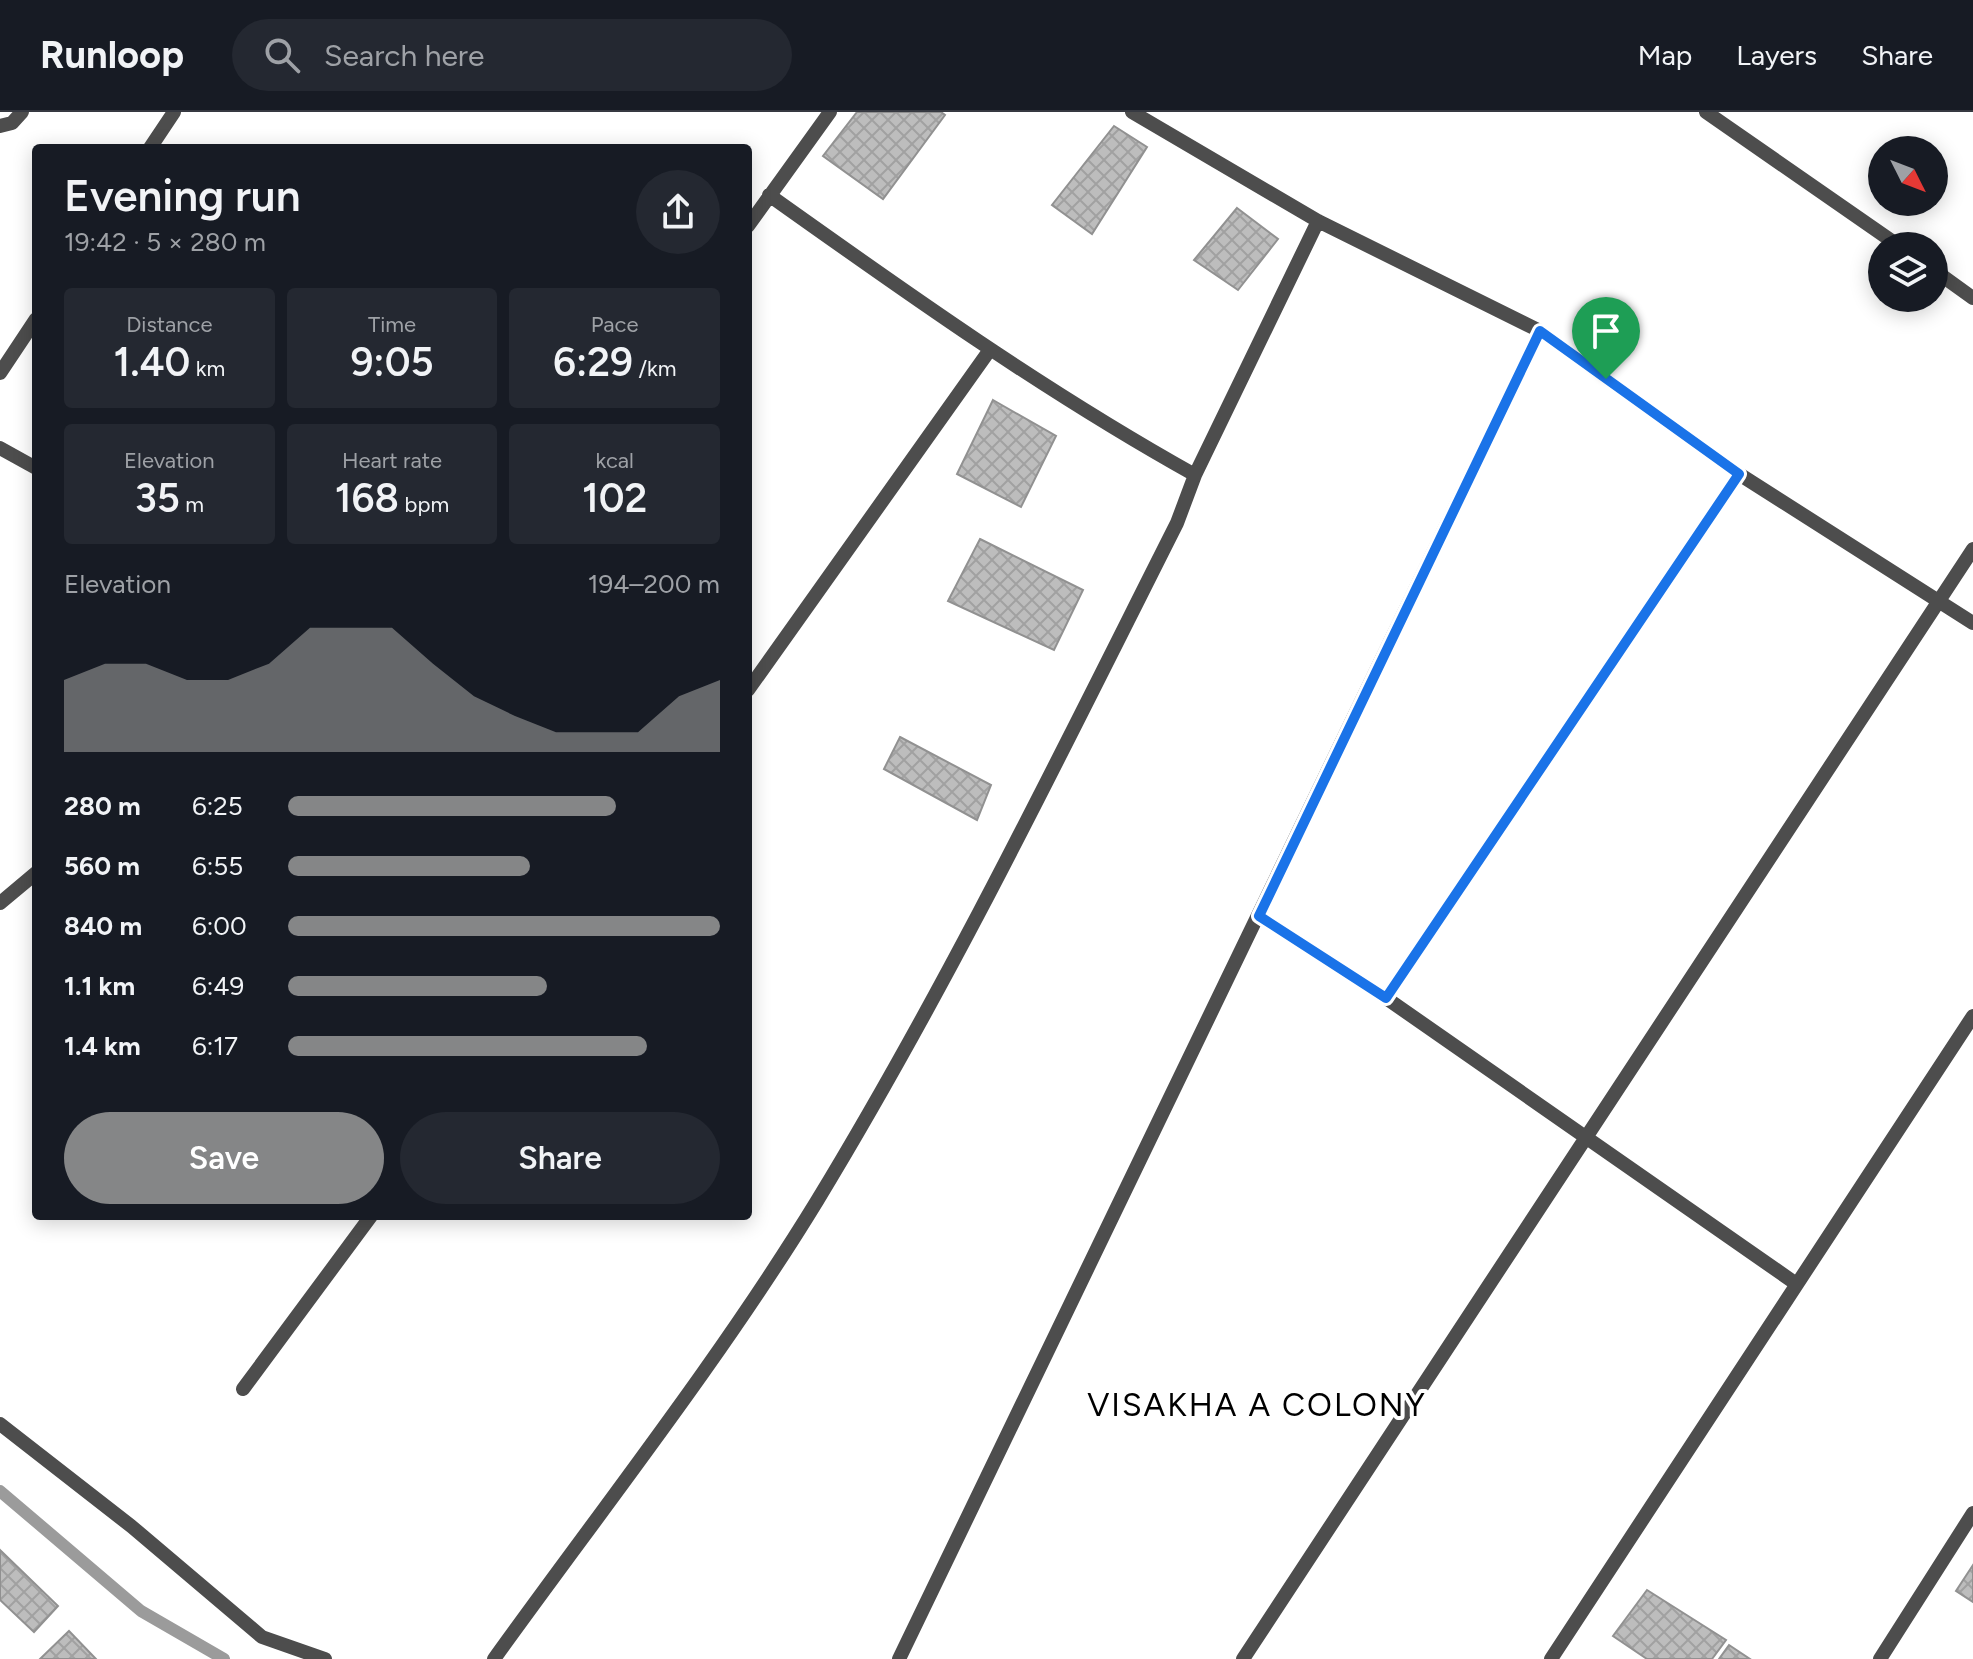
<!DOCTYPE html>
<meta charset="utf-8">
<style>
:root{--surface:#171b24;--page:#242831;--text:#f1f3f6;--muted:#9ea1a6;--line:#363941;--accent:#858687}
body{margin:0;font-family:Figtree,sans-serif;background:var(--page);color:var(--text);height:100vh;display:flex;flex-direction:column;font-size:30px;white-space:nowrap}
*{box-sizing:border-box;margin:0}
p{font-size:26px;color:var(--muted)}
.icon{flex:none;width:44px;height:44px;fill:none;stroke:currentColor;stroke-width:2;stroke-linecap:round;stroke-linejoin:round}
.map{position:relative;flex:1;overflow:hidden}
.drawer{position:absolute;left:32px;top:32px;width:720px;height:1076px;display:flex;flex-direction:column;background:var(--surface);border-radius:8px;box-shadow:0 4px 20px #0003}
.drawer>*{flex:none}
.needle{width:52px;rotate:132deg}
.fabs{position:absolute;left:1868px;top:24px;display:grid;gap:16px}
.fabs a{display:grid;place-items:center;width:80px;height:80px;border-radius:50%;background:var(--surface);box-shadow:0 4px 20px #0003;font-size:40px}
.pin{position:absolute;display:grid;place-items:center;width:68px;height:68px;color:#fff;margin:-82px -34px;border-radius:50% 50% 50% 0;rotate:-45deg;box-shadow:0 0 8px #0007}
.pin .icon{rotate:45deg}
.round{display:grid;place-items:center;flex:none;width:84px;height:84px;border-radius:42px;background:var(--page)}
.summary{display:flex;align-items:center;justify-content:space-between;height:136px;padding:0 32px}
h1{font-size:44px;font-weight:600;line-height:60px}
.metrics{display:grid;grid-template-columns:repeat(3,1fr);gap:12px;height:136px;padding:8px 32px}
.metrics div{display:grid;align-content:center;border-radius:8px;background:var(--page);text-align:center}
.metrics b{font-size:40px;font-weight:600}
.metrics small{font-size:22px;font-weight:400}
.metrics p{font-size:22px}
.chart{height:224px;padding:16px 32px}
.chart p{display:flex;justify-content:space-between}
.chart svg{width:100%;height:144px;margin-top:8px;fill:var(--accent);opacity:.7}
.cta{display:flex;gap:16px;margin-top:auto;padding:16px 32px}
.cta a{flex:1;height:92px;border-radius:48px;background:var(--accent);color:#fff;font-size:32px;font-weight:600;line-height:92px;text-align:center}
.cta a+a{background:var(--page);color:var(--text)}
ul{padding:0 32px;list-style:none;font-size:26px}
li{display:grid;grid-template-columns:128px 96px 1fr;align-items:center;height:60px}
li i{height:20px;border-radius:10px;background:var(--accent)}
header{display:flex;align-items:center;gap:48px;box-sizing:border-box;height:112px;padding:0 40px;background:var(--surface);border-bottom:2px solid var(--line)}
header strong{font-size:38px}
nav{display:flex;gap:44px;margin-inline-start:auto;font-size:28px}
.search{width:560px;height:72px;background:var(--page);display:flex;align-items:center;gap:20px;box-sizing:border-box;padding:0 28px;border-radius:44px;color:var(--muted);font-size:30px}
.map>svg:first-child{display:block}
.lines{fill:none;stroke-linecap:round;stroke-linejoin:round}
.stream{stroke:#9b9b9b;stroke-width:12}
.building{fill:url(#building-cross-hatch);stroke:#919191;stroke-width:2}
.minor{stroke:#4d4d4d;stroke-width:14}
.route-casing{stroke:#fff;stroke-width:16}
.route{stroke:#1a73e8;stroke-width:10}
.labels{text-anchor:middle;stroke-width:8;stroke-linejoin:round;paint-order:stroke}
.neighbourhood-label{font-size:32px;letter-spacing:2px;fill:#000;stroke:#fff}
</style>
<header>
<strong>Runloop</strong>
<div class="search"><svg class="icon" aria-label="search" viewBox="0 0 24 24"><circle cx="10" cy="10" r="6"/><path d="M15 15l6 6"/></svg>Search here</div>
<nav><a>Map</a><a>Layers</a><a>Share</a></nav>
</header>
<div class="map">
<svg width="1973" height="1547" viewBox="0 0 1973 1547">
<defs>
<pattern id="building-cross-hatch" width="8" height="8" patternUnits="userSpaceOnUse" patternTransform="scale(2)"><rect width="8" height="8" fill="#bdbdbd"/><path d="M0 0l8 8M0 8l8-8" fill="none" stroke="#a1a1a1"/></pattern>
</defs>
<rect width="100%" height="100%" fill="#fff"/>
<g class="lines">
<path class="stream" d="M0,1379L141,1499L224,1547"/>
</g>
<path class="building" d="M857,0H941L945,3L883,87L823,44Z
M1114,14L1147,35L1092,122L1052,93Z
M1237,96L1278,127L1238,178L1194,148Z
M993,288L1056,324L1021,395L957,362Z
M980,427L1083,478L1054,538L948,489Z
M900,625L991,673L977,708L884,657Z
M0,1438L58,1494L34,1520L0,1488Z
M1973,1453V1490L1956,1479Z
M1647,1478L1726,1528L1712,1547H1647L1613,1524Z
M69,1519L96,1547H40Z
M1729,1533L1750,1547H1719Z"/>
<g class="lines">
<path class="minor" d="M1132,0L1318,109L1540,219L1739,362L1973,511
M1706,0L1899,134
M0,14L12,11L22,0
M150,36L174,0
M748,114L830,0
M1934,158L1973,186
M0,261L36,207
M0,336L36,356
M1195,363L1318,109
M748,578L989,239
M0,791L36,761
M1259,804L1386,886L1739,362
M1386,886L1795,1171
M243,1277L371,1104
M0,1312L131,1414L262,1525L325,1547
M494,1547C602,1397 721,1246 817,1089C950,870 1062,639 1177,411L1195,363C1046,280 908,182 769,83
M899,1547L1540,219
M1243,1547L1973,437
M1551,1547L1973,904
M1880,1547L1973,1401"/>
</g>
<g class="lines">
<g class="route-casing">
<path id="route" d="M1540,219L1739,362L1386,886L1259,804Z"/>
</g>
<use href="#route" class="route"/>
</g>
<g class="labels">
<g class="neighbourhood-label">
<text x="1257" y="1304">VISAKHA A COLONY</text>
</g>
</g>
</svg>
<div class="fabs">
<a><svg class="needle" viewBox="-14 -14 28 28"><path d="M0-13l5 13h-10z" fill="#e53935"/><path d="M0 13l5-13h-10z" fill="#9ea1a6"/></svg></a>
<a><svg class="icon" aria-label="layers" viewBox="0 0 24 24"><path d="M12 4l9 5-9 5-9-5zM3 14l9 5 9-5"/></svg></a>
</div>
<div class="pin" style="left:1606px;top:267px;background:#1e9e55"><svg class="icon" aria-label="arrive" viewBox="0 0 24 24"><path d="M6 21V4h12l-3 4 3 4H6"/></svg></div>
<section class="drawer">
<div class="summary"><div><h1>Evening run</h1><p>19:42 · 5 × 280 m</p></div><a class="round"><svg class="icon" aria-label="share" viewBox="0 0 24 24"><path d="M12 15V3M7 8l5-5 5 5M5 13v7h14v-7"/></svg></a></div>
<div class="metrics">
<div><p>Distance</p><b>1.40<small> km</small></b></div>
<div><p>Time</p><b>9:05</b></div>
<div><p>Pace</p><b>6:29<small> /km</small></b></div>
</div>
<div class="metrics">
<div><p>Elevation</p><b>35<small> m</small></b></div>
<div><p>Heart rate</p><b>168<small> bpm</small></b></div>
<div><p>kcal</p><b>102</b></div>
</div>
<div class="chart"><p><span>Elevation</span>194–200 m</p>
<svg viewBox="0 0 160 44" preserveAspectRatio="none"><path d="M0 44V22L10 17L20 17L30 22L40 22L50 17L60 6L70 6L80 6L90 17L100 27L110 33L120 38L130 38L140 38L150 27L160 22V44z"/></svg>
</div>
<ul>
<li><b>280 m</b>6:25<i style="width:76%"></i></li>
<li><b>560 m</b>6:55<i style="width:56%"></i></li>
<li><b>840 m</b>6:00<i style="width:100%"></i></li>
<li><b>1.1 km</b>6:49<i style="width:60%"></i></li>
<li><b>1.4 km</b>6:17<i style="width:83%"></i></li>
</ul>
<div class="cta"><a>Save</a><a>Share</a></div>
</section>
</div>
